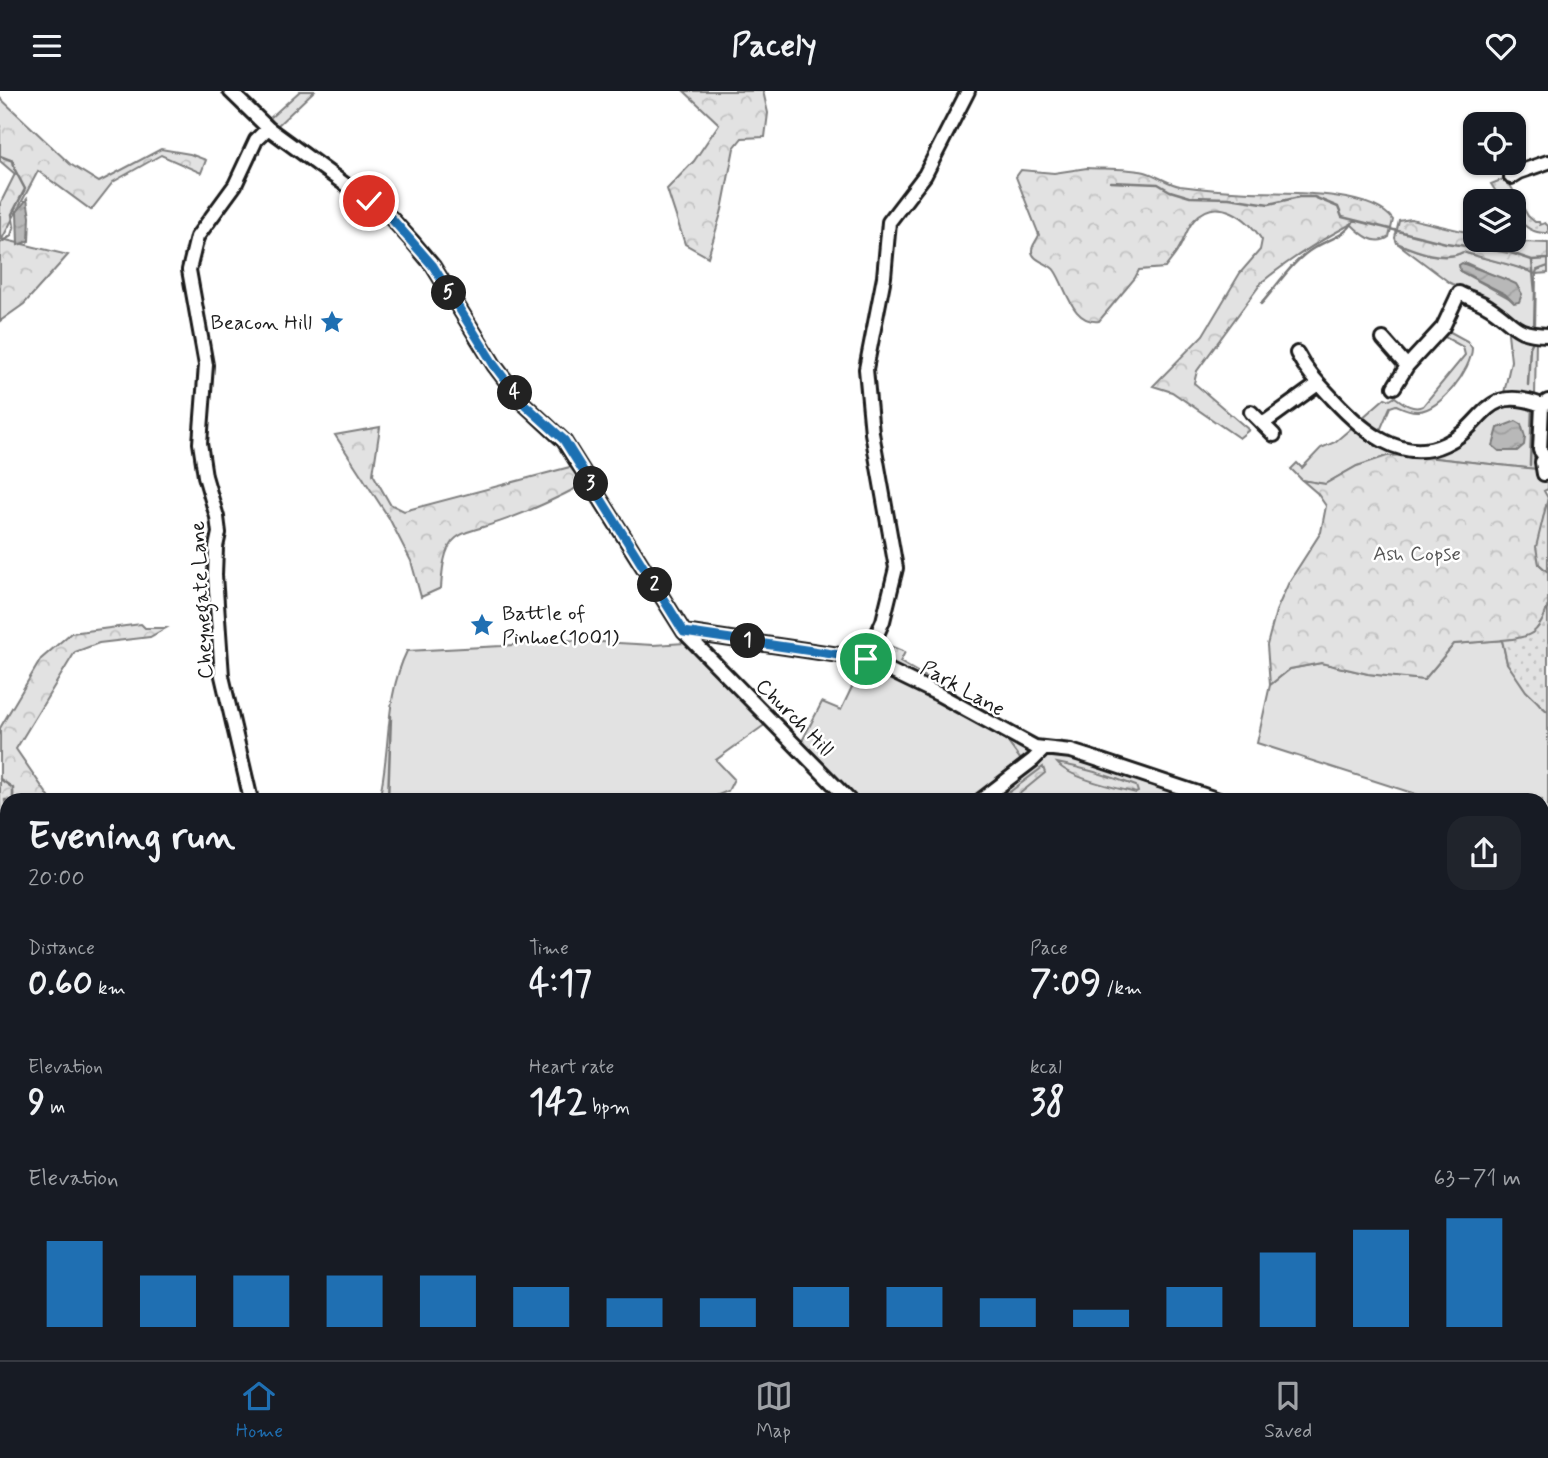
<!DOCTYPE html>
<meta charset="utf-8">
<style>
:root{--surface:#171b24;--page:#20242c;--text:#f1f3f6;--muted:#9ea1a6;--line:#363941;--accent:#1f6fb2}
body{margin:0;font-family:Mynerve,sans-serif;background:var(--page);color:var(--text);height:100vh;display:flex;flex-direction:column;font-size:26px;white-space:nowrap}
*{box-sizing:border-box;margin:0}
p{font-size:23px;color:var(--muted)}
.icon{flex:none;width:38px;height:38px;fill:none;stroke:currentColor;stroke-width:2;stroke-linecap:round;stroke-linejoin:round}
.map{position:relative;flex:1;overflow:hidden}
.drawer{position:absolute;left:0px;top:702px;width:1549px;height:569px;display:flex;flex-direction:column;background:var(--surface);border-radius:21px 21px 0 0;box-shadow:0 2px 5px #0004}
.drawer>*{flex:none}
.controls{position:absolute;left:1463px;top:21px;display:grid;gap:14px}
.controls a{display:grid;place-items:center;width:63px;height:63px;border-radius:14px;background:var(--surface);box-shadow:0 2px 5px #0004;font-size:35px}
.pin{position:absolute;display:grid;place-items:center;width:60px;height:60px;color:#fff;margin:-30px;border:4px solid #fff;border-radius:50%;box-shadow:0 2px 7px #0007}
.km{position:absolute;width:35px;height:35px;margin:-18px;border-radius:50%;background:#222;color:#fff;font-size:19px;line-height:35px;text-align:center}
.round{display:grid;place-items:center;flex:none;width:74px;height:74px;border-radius:21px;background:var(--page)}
.overview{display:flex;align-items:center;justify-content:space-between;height:119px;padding:0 28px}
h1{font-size:38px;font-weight:700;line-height:52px}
.stats{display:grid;grid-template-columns:repeat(3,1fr);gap:10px;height:119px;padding:7px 28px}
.stats div{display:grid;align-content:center}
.stats b{font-size:35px;font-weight:700}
.stats small{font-size:19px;font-weight:400}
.stats p{font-size:19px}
.chart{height:196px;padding:14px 28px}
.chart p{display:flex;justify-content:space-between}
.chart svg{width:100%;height:126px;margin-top:7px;stroke:var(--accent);stroke-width:6}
header{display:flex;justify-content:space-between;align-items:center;height:91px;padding:0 28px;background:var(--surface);font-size:32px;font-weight:700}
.dock{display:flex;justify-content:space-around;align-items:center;height:98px;border-top:2px solid var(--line);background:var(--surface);font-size:19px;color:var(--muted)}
.dock a{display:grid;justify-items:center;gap:4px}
.dock .on{color:var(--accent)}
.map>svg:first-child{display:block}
.grass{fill:#e2e2e2;stroke:#7f7f7f;stroke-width:2;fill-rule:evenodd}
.forest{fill:url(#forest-crowns);stroke:#7f7f7f;stroke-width:2}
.park{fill:url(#park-dots);stroke:#7f7f7f;stroke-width:2}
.water{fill:url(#water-waves);stroke:#7a7a7a;stroke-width:2}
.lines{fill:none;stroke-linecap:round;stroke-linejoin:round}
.stream{stroke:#7a7a7a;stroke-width:2.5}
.minor-casing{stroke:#1c1c1c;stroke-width:18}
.minor{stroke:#fff;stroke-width:12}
.route-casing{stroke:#fff;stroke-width:14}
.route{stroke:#1f6fb2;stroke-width:9}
.labels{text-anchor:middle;stroke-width:5;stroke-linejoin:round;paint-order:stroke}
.poi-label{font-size:21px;fill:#1c1c1c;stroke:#fff;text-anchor:end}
.park-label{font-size:21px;fill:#575757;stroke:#fff}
.street-label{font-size:21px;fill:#1c1c1c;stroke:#fff}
</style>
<header><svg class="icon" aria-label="menu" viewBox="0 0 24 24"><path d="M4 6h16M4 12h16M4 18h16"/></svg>Pacely<svg class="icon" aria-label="heart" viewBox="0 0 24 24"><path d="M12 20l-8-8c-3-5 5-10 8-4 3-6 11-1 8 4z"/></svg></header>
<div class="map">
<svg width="1548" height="1269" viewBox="0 0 1548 1269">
<defs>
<pattern id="forest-crowns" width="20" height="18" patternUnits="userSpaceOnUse" patternTransform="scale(1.75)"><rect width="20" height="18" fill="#e2e2e2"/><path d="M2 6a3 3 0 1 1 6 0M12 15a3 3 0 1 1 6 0" fill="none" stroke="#c1c1c1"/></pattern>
<pattern id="park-dots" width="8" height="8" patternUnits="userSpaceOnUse" patternTransform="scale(1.75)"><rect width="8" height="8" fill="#e2e2e2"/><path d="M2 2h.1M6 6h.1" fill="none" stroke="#c1c1c1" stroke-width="1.8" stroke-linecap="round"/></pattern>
<pattern id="water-waves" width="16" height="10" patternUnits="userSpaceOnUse" patternTransform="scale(1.75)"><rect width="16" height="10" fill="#b8b8b8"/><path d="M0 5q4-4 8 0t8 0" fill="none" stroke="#9e9e9e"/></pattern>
</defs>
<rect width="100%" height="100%" fill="#fff"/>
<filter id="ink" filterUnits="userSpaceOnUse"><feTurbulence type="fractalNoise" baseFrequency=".0143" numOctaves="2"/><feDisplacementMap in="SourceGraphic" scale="14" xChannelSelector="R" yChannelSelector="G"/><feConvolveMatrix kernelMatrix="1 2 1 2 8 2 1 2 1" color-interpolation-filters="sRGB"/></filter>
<g filter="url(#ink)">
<path class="grass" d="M300,0H314L277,35L270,27Z
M1397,152C1416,160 1444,172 1463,161C1488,169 1512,172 1536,183V179L1548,175V182L1536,183L1535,240H1528L1478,204L1450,192ZM1466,172L1495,185L1516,211L1460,180Z
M1445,238L1467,250L1472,257C1472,278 1440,320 1418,320C1410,321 1403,317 1396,314L1390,316L1379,342L1361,328L1385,307L1390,309L1395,306C1402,311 1412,320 1423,315L1465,264L1463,256L1441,244Z
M1509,238L1536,247L1535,306L1504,302L1511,270L1508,242Z
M1503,310L1534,315L1533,361L1536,378L1407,364L1357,375L1325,393L1302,389L1291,378L1297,372L1302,377L1321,357L1335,351L1355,334L1420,362Z
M566,549L653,554L685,552L766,633L716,669L734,688L728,700L706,709H552L548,706L549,709H379C391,660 384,607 407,560L502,555Z
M1502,549L1507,572L1540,614L1548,621V745L1542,743V709H1434L1257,652L1270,594L1290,578L1321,572L1368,583L1424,589L1454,553Z
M867,572L942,610L1007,650L1024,673L978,709H853L801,652L822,611L841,619L862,575Z
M1058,662L1207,709H989L1045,666Z
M350,1264H417V1269H346Z"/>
<path class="forest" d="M684,0H763L768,22L765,46L742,47L734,57L722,119L708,166L685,153L667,98L694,70L719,33Z
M0,7L70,73L99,91L161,58L190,63L206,69L201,82L161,64L113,91L91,119L38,80L2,148L68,164L24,213L0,230V113L15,83L0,70Z
M1087,77C1106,78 1127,77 1145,81C1157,84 1168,93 1180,95C1203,98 1227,100 1250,101C1283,102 1373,99 1393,129L1389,146C1375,156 1361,143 1351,133C1319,150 1290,168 1262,191L1197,280L1194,292L1249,339L1239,347L1172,301L1153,295L1203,244L1240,182L1260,159L1262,149C1249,127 1217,103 1194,129C1187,137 1184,150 1178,159C1175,165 1169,171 1165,177L1139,179L1135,187L1099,230C1072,233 1067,198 1055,180C1050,172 1031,170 1032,159C1032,155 1037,149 1039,144L1016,86L1021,79L1054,82Z
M1411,128L1475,143V149L1548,152V175L1537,179L1536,183C1512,173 1488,169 1463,161C1444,171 1416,160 1397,152L1395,147L1399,130Z
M380,336L373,383L390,413L404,420L570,376L584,393C552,410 519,426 483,436C472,440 457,442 450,454C443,465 442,484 441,497L421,506L411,470L389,427L335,344Z
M1407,364L1536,378L1548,384V398L1544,400L1548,407L1537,456L1539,473L1548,481V514L1545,526L1533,543L1519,548L1454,553L1424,589L1368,583L1321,572L1290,578L1270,594L1267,554L1276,520L1289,491L1321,441L1326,415L1317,402L1302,389L1325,393L1357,375L1387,365Z
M141,533L145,537H166L150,546L99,552L75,561L16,658L51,709H7V750L0,729V637L41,568L71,542Z
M878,550L905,561L900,571L1026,643L1033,661L1024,673L1007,650L942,610L867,572Z
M1057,672C1084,677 1110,685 1136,695L1138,701L1136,702C1116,697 1069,687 1057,672Z
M1043,676L1045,682L1012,709H999Z"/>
<path class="park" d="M1506,87L1528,125L1535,131H1539L1540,134L1545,132L1548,135V142C1533,143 1524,135 1514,125V110H1502L1491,93Z
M1548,407V481L1539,473L1536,456Z
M1548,514V621L1526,600L1507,572L1502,549C1530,547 1540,543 1548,514Z"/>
<path class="water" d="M27,108L30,126L29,150L18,154L17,121Z
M1462,172L1507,189L1516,193L1522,203L1519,211L1514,212L1505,203L1460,180L1459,174Z
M1516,330L1521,333L1525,346L1524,354L1517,360H1499L1493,355L1498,337Z"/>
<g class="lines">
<path class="stream" d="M0,65L13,70L15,79L25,98L12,123L14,136L11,145L0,152
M1111,91L1158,93L1170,100L1190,106L1229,107L1269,113L1299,106H1314L1338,116L1342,126L1446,152L1511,162L1532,169L1548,168
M1532,170L1535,201L1534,239
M1261,213C1278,194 1292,170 1314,157C1328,148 1347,145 1354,129
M1528,294L1530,256L1534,248
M1530,374L1532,315
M0,688L13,697V709
M388,709L391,625
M7,720L5,709H8
M171,1264L174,1269
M318,1264L320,1268
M984,1264L986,1269
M398,1269L400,1264"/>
<g class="minor-casing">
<path id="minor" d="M230,0L268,37L391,127L412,150L433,175L494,274L522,311L564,350L684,541L849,709
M1511,86L1519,81L1548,71
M1383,248L1407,275
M1297,262C1306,280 1319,293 1333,308C1361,338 1401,374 1445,353C1487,334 1482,292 1542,314
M1394,296L1407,275L1443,236L1459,202C1469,207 1480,210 1489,216C1516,233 1512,243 1548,244
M1251,321L1274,344
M1264,332L1318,293
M1545,366L1540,359L1542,314L1548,310
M1544,383L1542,371L1545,366
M684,541L866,568L938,603L1035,656L1071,660L1090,666L1219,709
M866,568L883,530L896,477L872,342L866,278L884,186L889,131L925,84L968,0
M251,709L222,585L215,484L216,456L219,442L217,426L205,385L200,352L206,274L189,179L197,146L235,94L256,49L268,37
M981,709L1033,669L1044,658
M1542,798L1548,799
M1542,939L1548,947
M1542,1133L1548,1139
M272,1264L273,1269
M426,1264V1269
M527,1264L541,1269
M1058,1264V1269
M1181,1264L1183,1269
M1373,1264L1377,1269
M1437,1264L1443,1269
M494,1269L496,1264
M572,1269L581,1264
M930,1269L936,1264"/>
</g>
<use href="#minor" class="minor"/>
</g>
</g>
<g class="lines" filter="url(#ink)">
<g class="route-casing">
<path id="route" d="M369,110L391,127L433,175L494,274L522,311L564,349L684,541L866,568"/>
</g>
<use href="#route" class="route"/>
</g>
<defs>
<g id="sight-bare" transform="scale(1.89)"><path d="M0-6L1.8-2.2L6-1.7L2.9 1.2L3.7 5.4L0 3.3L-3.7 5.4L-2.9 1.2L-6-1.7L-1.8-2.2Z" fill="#1f6fb2" stroke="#fff" stroke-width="2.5" paint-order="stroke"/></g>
</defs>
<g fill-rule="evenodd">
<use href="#sight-bare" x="332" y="231"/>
<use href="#sight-bare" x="482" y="534"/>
</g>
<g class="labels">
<g class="poi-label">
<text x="312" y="238">Beacon Hill</text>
<text x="502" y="529" text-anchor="start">Battle of<tspan x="502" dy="24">Pinhoe(1001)</tspan></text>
</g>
<g class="park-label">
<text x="1417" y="469">Ash Copse</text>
</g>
<g class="street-label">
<text transform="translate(201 509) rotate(-93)" y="7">Cheynegate Lane</text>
<text transform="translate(963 597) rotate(29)" y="7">Park Lane</text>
<text transform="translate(795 626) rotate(45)" y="7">Church Hill</text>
</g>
</g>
</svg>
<div class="controls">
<a><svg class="icon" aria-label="locate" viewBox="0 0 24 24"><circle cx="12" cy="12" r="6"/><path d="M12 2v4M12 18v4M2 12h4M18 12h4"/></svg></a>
<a><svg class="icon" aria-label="layers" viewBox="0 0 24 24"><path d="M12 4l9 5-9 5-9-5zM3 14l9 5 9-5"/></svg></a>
</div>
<div class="pin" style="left:866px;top:568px;background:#1e9e55"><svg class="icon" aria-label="arrive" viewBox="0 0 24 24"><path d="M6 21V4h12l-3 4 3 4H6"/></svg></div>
<div class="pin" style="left:369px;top:110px;background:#d93025"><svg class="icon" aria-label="check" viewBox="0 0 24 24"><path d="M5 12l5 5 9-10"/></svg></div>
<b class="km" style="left:748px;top:550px">1</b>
<b class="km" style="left:655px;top:494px">2</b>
<b class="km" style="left:591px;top:393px">3</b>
<b class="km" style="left:515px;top:302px">4</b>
<b class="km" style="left:449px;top:202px">5</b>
<section class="drawer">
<div class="overview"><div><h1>Evening run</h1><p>20:00</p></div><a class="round"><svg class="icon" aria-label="share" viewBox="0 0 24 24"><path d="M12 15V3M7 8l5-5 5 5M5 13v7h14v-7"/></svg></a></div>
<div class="stats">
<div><p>Distance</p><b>0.60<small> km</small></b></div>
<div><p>Time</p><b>4:17</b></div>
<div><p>Pace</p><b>7:09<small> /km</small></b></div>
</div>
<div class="stats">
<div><p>Elevation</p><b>9<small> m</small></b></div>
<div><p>Heart rate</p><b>142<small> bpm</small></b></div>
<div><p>kcal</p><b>38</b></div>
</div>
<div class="chart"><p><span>Elevation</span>63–71 m</p>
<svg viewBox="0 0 160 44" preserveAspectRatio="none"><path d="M5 44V14M15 44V26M25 44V26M35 44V26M45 44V26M55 44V30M65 44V34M75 44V34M85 44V30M95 44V30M105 44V34M115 44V38M125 44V30M135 44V18M145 44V10M155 44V6"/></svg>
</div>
</section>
</div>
<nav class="dock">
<a class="on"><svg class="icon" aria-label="home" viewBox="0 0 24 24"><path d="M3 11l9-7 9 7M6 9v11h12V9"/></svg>Home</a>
<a><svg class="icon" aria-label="map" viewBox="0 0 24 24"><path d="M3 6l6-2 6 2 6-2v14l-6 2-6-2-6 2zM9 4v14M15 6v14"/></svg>Map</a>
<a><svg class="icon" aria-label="saved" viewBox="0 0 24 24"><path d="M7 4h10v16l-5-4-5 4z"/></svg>Saved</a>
</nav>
